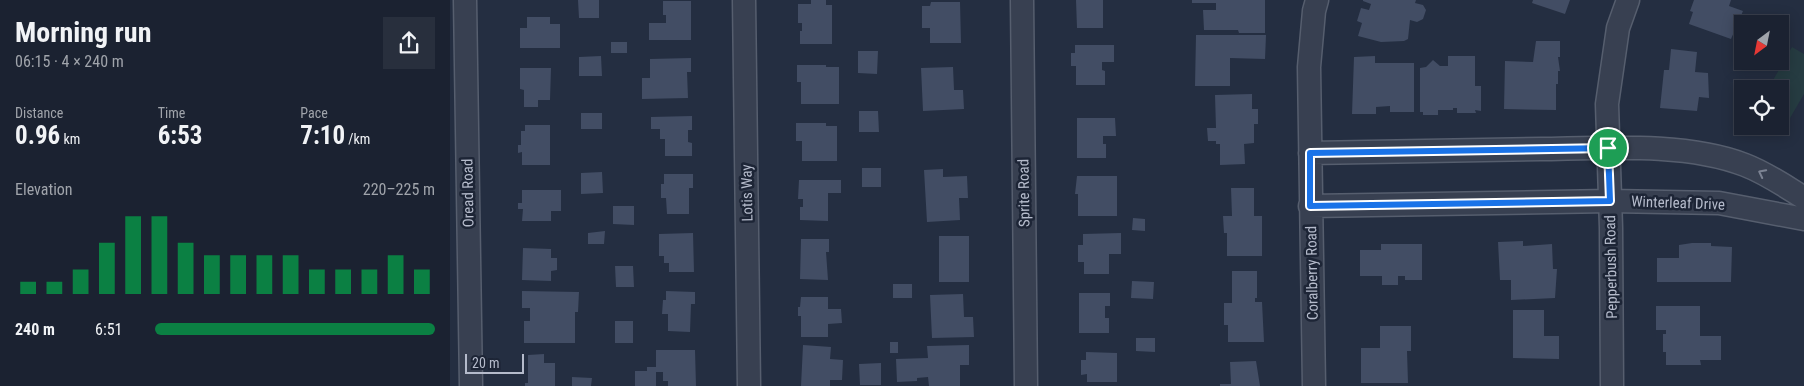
<!DOCTYPE html>
<meta charset="utf-8">
<style>
:root{--surface:#1b2231;--page:#282f3d;--text:#f1f3f6;--muted:#a0a4ab;--line:#393f4d;--accent:#0b8043}
body{margin:0;font-family:"Roboto Condensed",sans-serif;background:var(--page);color:var(--text);height:100vh;display:flex;flex-direction:column;font-size:19px;white-space:nowrap}
*{box-sizing:border-box;margin:0}
p{font-size:16px;color:var(--muted)}
.icon{flex:none;width:28px;height:28px;fill:none;stroke:currentColor;stroke-width:2;stroke-linecap:round;stroke-linejoin:round}
.map{position:relative;flex:1;overflow:hidden}
.details{display:flex;flex-direction:column;background:var(--surface);width:450px}
.details>*{flex:none}
.needle{width:32px;rotate:212deg}
.controls{position:absolute;left:1284px;top:15px;display:grid;gap:10px}
.controls a{display:grid;place-items:center;width:55px;height:55px;border-radius:0px;background:var(--surface);box-shadow:0 2px 12px #0003,0 0 0 1px var(--line);font-size:25px}
.scale{position:absolute;left:15px;bottom:12px;width:59px;box-sizing:border-box;padding-left:5px;border:2px solid #b5bbcb;border-top:0;font-size:14px;line-height:18px;white-space:nowrap;color:#b5bbcb;-webkit-text-stroke:4px #1d2536;paint-order:stroke}
.pin{position:absolute;display:grid;place-items:center;width:42px;height:42px;color:#fff;margin:-21px;border:2px solid #fff;border-radius:50%;box-shadow:0 1px 5px #0007}
.round{display:grid;place-items:center;flex:none;width:52px;height:52px;border-radius:0px;background:var(--page)}
.overview{display:flex;align-items:center;justify-content:space-between;height:85px;padding:0 15px}
h1{font-size:28px;font-weight:700;line-height:38px}
.stats{display:grid;grid-template-columns:repeat(3,1fr);gap:8px;height:85px;padding:5px 15px}
.stats div{display:grid;align-content:center}
.stats b{font-size:25px;font-weight:700}
.stats small{font-size:14px;font-weight:400}
.stats p{font-size:14px}
.chart{height:140px;padding:10px 15px}
.chart p{display:flex;justify-content:space-between}
.chart svg{width:100%;height:90px;margin-top:5px;stroke:var(--accent);stroke-width:6}
ul{padding:0 15px;list-style:none;font-size:16px}
li{display:grid;grid-template-columns:80px 60px 1fr;align-items:center;height:38px}
li i{height:12px;border-radius:6px;background:var(--accent)}
main{display:flex;flex:1;min-height:0}
.map>svg:first-child{display:block}
.green{fill:#263c42}
.building{fill:#424d64}
.lines{fill:none;stroke-linecap:round;stroke-linejoin:round}
.minor-casing{stroke:#565e6e;stroke-width:25}
.minor{stroke:#384051;stroke-width:22}
.oneway{stroke:#7d8494}
.route-casing{stroke:#fff;stroke-width:10}
.route{stroke:#1a73e8;stroke-width:6}
.labels{text-anchor:middle;stroke-width:5;stroke-linejoin:round;paint-order:stroke}
.street-label{font-size:15px;fill:#b5bbcb;stroke:#1d2536}
</style>
<main>
<section class="details">
<div class="overview"><div><h1>Morning run</h1><p>06:15 · 4 × 240 m</p></div><a class="round"><svg class="icon" aria-label="share" viewBox="0 0 24 24"><path d="M12 15V3M7 8l5-5 5 5M5 13v7h14v-7"/></svg></a></div>
<div class="stats">
<div><p>Distance</p><b>0.96<small> km</small></b></div>
<div><p>Time</p><b>6:53</b></div>
<div><p>Pace</p><b>7:10<small> /km</small></b></div>
</div>
<div class="chart"><p><span>Elevation</span>220–225 m</p>
<svg viewBox="0 0 160 44" preserveAspectRatio="none"><path d="M5 44V38M15 44V38M25 44V32M35 44V19M45 44V6M55 44V6M65 44V19M75 44V25M85 44V25M95 44V25M105 44V25M115 44V32M125 44V32M135 44V32M145 44V25M155 44V32"/></svg>
</div>
<ul>
<li><b>240 m</b>6:51<i style="width:100%"></i></li>
</ul>
</section>
<div class="map">
<svg width="1354" height="386" viewBox="0 0 1354 386">
<rect width="100%" height="100%" fill="#242e41"/>
<path class="green" d="M1342,47L1354,54V94L1336,125L1330,121V89H1318Z"/>
<path class="building" d="M128,0H149V18H129Z
M361,0H376V5H382V44H350V31H352V23H348V4H361Z
M626,0H653V28H627Z
M742,0H815V33H789L788,30H754L753,10H766V3H742Z
M913,0H966L965,3L973,5L976,10L973,19L967,22L960,20L958,39L954,41L931,42L908,36L912,23L907,21L911,8L919,10L921,4L913,1Z
M1083,0H1120L1115,14L1082,3Z
M1244,0H1281L1279,6L1293,11L1281,39L1239,24L1243,12L1240,11Z
M213,1H241V40H199V23H216V15H213Z
M481,2H510L511,43H480V28H472V6H480Z
M77,17H100V24H110V48H70V28H77Z
M746,35H816L815,59L780,58V86H745Z
M1086,41H1110V57H1108L1110,71H1108V84H1106V110L1054,109L1055,61L1083,62Z
M161,42H177V53H161Z
M625,45H664V62H652V70L655,71V85H626V66H621V53H625Z
M1221,49L1247,52L1245,72L1258,73L1259,98L1249,97L1247,111L1210,108L1214,70H1219Z
M408,51H428L427,74L408,73Z
M151,56L152,76H129V57Z
M925,56V63H964V112H940V106L926,107V114H902L904,57Z
M998,56H1025V86H1031V111L1025,110L1026,113H1007V108H1003V110H988V115H973V112H970V68L976,67L983,60L990,66H998Z
M241,58V72H237L238,98L192,99V78H200V59Z
M347,65H376V67H389V104H351V82H347Z
M503,67L504,90H513L514,109L473,111L471,68Z
M70,68H101L100,100H88V107H74V90L70,89Z
M802,94V109H808V124H804V143L794,144L795,164L770,165V144H766V141H758L757,128H766L765,95Z
M409,111H428L429,132H409Z
M131,113H152V129H131Z
M242,116V130H238V142L242,143V156H215V139H210V129H201V117Z
M627,118H665L666,136H653V144H656V158H627Z
M346,123H376V126H387V161H352V141H346Z
M75,125H100V165H72V152L68,153V145H71V131H75Z
M412,168H431V187H412Z
M493,169V177L517,176L518,198H509L510,220L477,222L474,170Z
M152,172L153,193L131,194V173Z
M214,174H243V188H239V214H217L216,198H211V184H214Z
M627,176H667V216H628V194H625Z
M349,180H391V193H378V221L350,220V207H353V199H348Z
M781,188H804V216H812V256H777V233H774L773,216H782Z
M72,190H111V211H101V221H72L73,209H68V203H72Z
M163,206H184V225L163,224Z
M683,218L695,219V231L682,230Z
M155,231L154,244H138V233Z
M243,233L244,272H219V263H214V256H209V234Z
M671,233V254H659V274H634V262H628V245H633V234Z
M489,236H519V282H489Z
M351,239H379V252H376L378,280L350,279Z
M1073,241V246L1102,244L1103,269H1107L1105,298L1061,300V280H1050L1048,242Z
M1242,243H1261V246L1282,247L1281,282H1207V258H1229V245Z
M931,244H972V280H955V276H948V285H932V276H910V250H931Z
M73,248L101,249V258H107V270L101,271V281L72,280Z
M165,266H183L184,287H166Z
M782,271H807V298H805V302H812L814,342H778V325H774V303H782Z
M682,281L704,282L703,299L681,298Z
M443,284H462V298H443Z
M72,291L129,292L128,312H125V343H74V321H80V308H72Z
M216,291L245,292V304H241L240,332L218,331V314H212L213,300H216Z
M629,293H660V306H655V318H659V333H629Z
M513,294L514,317H523L524,337L482,338L480,295Z
M351,297H378V309H391L392,323L378,324V337H351V316H348V307H350Z
M1206,306H1250V336H1271V360H1250L1251,365H1216V352H1213V334H1216V330H1206Z
M1063,310H1094V336H1109V359L1063,358Z
M165,321H183V343H165Z
M930,326H961V351H957L958,383H911V348H930Z
M686,338H705V352L686,351Z
M440,342H448V353H440Z
M353,345L381,347L380,359L393,360L392,380H380V386H351Z
M519,345V365H510V386H479L478,377L467,378V381L447,382L446,359L478,358L477,346Z
M206,350H245L246,386H218V381H213V372H206V386H185V371H197V367H206Z
M636,352L667,353V382H637V374L631,375V360H636Z
M94,354V363H105V386H75V383H78V355Z
M806,361L810,386H770V384H781L780,362Z
M431,363V385H410L409,364Z
M122,377L142,378L141,386H122Z"/>
<g class="lines">
<g class="minor-casing">
<path id="minor" d="M15,0L21,386
M294,0L299,386
M572,0L576,386
M860,153C937,152 1014,150 1091,149C1153,148 1237,142 1295,165C1316,173 1335,186 1354,198
M860,206L1160,201L1269,203L1354,219
M864,386L859,67L864,11L867,0
M1162,386L1161,228L1157,104L1168,28L1178,0"/>
</g>
<use href="#minor" class="minor"/>
</g>
<defs><path id="oneway-chevron" d="M-2-3.5L2.5 0L-2 3.5" fill="none" stroke-width="1.6" stroke-linecap="round" stroke-linejoin="round" transform="scale(1.25)"/></defs>
<use class="oneway" href="#oneway-chevron" transform="translate(1312 173) rotate(-153)"/>
<g class="lines">
<g class="route-casing">
<path id="route" d="M1158,148L1160,201L860,206V153Z"/>
</g>
<use href="#route" class="route"/>
</g>
<g class="labels">
<g class="street-label">
<text transform="translate(18 193) rotate(-91)" y="5">Oread Road</text>
<text transform="translate(297 193) rotate(-91)" y="5">Lotis Way</text>
<text transform="translate(574 193) rotate(-91)" y="5">Sprite Road</text>
<text transform="translate(1228 203) rotate(2)" y="5">Winterleaf Drive</text>
<text transform="translate(1161 267) rotate(-91)" y="5">Pepperbush Road</text>
<text transform="translate(862 273) rotate(-91)" y="5">Coralberry Road</text>
</g>
</g>
</svg>
<div class="controls">
<a><svg class="needle" viewBox="-14 -14 28 28"><path d="M0-13l5 13h-10z" fill="#e53935"/><path d="M0 13l5-13h-10z" fill="#a0a4ab"/></svg></a>
<a><svg class="icon" aria-label="locate" viewBox="0 0 24 24"><circle cx="12" cy="12" r="6"/><path d="M12 2v4M12 18v4M2 12h4M18 12h4"/></svg></a>
</div>
<div class="scale">20 m</div>
<div class="pin" style="left:1158px;top:148px;background:#1e9e55"><svg class="icon" aria-label="arrive" viewBox="0 0 24 24"><path d="M6 21V4h12l-3 4 3 4H6"/></svg></div>
</div>
</main>
